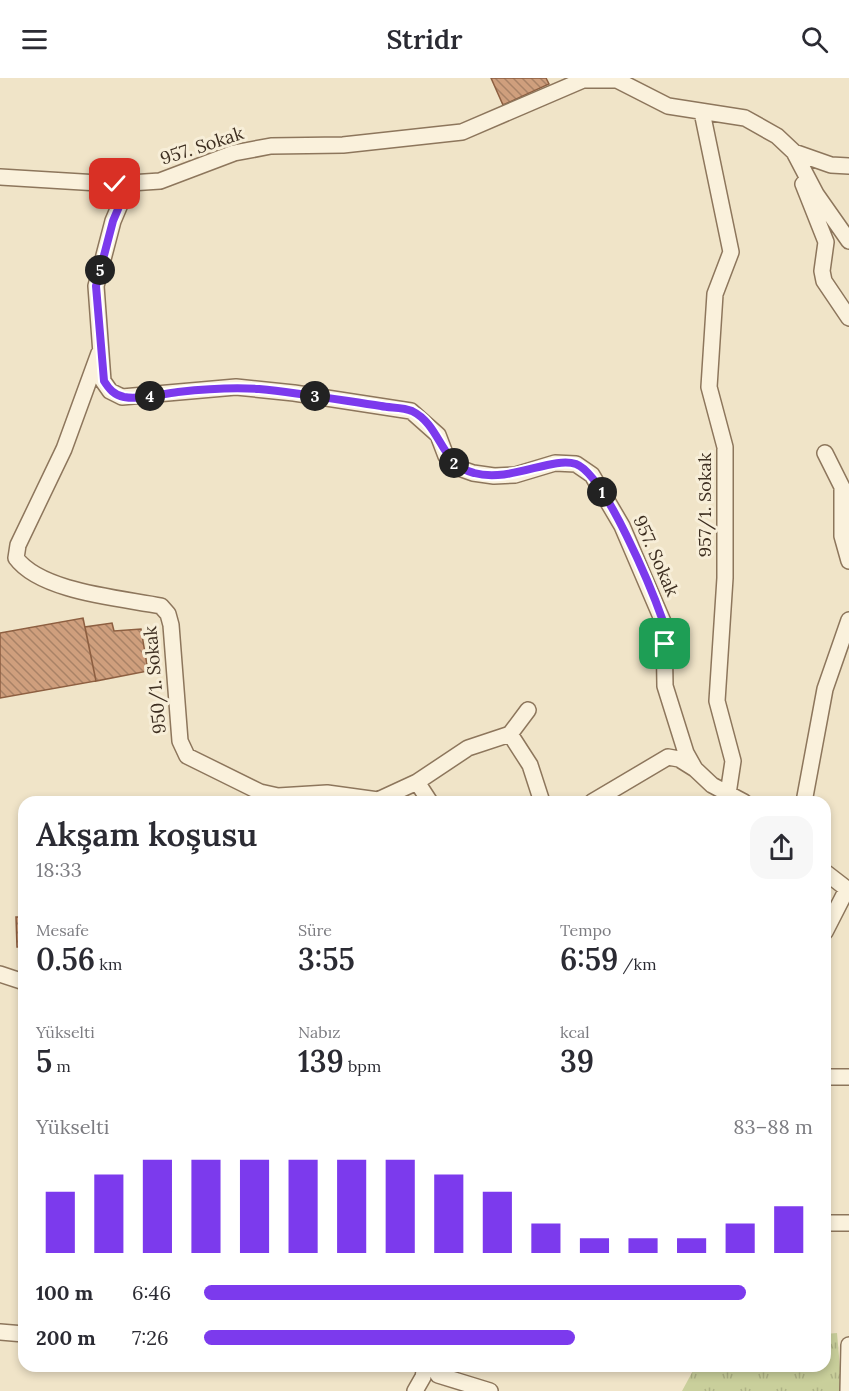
<!DOCTYPE html>
<html lang="tr">
<meta charset="utf-8">
<style>
:root{--surface:#fff;--page:#f7f7f7;--text:#2b2b33;--muted:#7c7c81;--accent:#7c3aed}
body{margin:0;font-family:Lora,serif;background:var(--page);color:var(--text);height:100vh;display:flex;flex-direction:column;font-size:22px;white-space:nowrap}
*{box-sizing:border-box;margin:0}
p{font-size:20px;color:var(--muted)}
.icon{flex:none;width:33px;height:33px;fill:none;stroke:currentColor;stroke-width:2;stroke-linecap:round;stroke-linejoin:round}
.map{position:relative;flex:1;overflow:hidden}
.panel{position:absolute;left:18px;top:718px;width:813px;height:576px;display:flex;flex-direction:column;background:var(--surface);border-radius:18px;box-shadow:0 3px 9px #0003}
.panel>*{flex:none}
.pin{position:absolute;display:grid;place-items:center;width:51px;height:51px;color:#fff;margin:-26px;border-radius:12px;box-shadow:0 3px 9px #0006}
.km{position:absolute;width:30px;height:30px;margin:-15px;border-radius:50%;background:#222;color:#fff;font-size:16px;line-height:30px;text-align:center}
.round{display:grid;place-items:center;flex:none;width:63px;height:63px;border-radius:18px;background:var(--page)}
.summary{display:flex;align-items:center;justify-content:space-between;height:102px;padding:0 18px}
h1{font-size:33px;font-weight:600;line-height:45px}
.metrics{display:grid;grid-template-columns:repeat(3,1fr);gap:9px;height:102px;padding:6px 18px}
.metrics div{display:grid;align-content:center}
.metrics b{font-size:30px;font-weight:600}
.metrics small{font-size:16px;font-weight:400}
.metrics p{font-size:16px}
.chart{height:168px;padding:12px 18px}
.chart p{display:flex;justify-content:space-between}
.chart svg{width:100%;height:108px;margin-top:6px;stroke:var(--accent);stroke-width:6}
ul{padding:0 18px;list-style:none;font-size:20px}
li{display:grid;grid-template-columns:96px 72px 1fr;align-items:center;height:45px}
li i{height:15px;border-radius:8px;background:var(--accent)}
header{display:flex;justify-content:space-between;align-items:center;height:78px;padding:0 18px;background:var(--surface);font-size:27px;font-weight:600}
.map>svg:first-child{display:block}
.park{fill:url(#park-tufts)}
.building{fill:url(#building-back-hatch);stroke:#8d5f41;stroke-width:1.5}
.lines{fill:none;stroke-linecap:round;stroke-linejoin:round}
.minor-casing{stroke:#8d765c;stroke-width:18}
.minor{stroke:#faf1dc;stroke-width:15}
.route-casing{stroke:#fff;stroke-width:12}
.route{stroke:#7c3aed;stroke-width:8}
.labels{text-anchor:middle;stroke-width:6;stroke-linejoin:round;paint-order:stroke}
.street-label{font-size:18px;fill:#3d2e20;stroke:#f7eed8}
</style>
<header><svg class="icon" aria-label="menu" viewBox="0 0 24 24"><path d="M4 6h16M4 12h16M4 18h16"/></svg>Stridr<svg class="icon" aria-label="search" viewBox="0 0 24 24"><circle cx="10" cy="10" r="6"/><path d="M15 15l6 6"/></svg></header>
<div class="map">
<svg width="849" height="1313" viewBox="0 0 849 1313">
<defs>
<pattern id="park-tufts" width="24" height="20" patternUnits="userSpaceOnUse" patternTransform="scale(1.5)"><rect width="24" height="20" fill="#c9cf9b"/><path d="M3 7l-1-3M5 7V3M7 7l1-3M15 17l-1-3M17 17v-4M19 17l1-3" fill="none" stroke="#aeb285"/></pattern>
<pattern id="building-back-hatch" width="6" height="6" patternUnits="userSpaceOnUse" patternTransform="scale(1.5)"><rect width="6" height="6" fill="#cf9f7d"/><path d="M-1 5l2 2M0 0l6 6M5-1l2 2" fill="none" stroke="#a98266"/></pattern>
</defs>
<rect width="100%" height="100%" fill="#f0e4c8"/>
<path class="park" d="M837,1255L842,1313H682L695,1289L825,1288V1256Z"/>
<path class="building" d="M491,0H546L549,6L503,27Z
M83,540L96,603L0,620V555Z
M112,545L114,553L141,551L148,593L96,603L85,549Z
M16,839H24V869H17Z"/>
<g class="lines">
<g class="minor-casing">
<path id="minor" d="M702,34L731,174L715,216L709,309L725,369V500L717,623L733,683L728,716
M794,74L831,87L849,88
M0,99L115,106L160,103L234,75L271,68L343,67L462,54L583,2H617L668,28L745,40L777,58L794,74L816,116L849,163
M129,105L113,143L96,208L103,303L110,313L122,319L236,309L294,315L411,333L438,357L446,378L459,390L473,395L494,398L515,397L555,385L576,386L592,397L622,448L664,546L665,608L686,675L695,691L712,707L744,724
M803,106L826,164L822,193L824,203L849,240
M99,275L64,371L18,467L16,480C41,514 121,520 161,528L168,536L171,547L180,663L187,678L260,714L278,718L327,715L378,722L417,704L468,670L510,656L528,632
M825,375L842,409V458L849,483
M510,656L530,687L542,724
M417,704L430,724
M592,724L668,679L679,681L695,691
M804,724L825,611L849,542
M825,794L847,811
M825,854L847,811L849,812
M0,896L24,904
M825,999H849
M825,1145H849
M0,1254L24,1256
M438,1297L490,1313
M415,1313L423,1299L425,1288
M848,1313L849,1267"/>
</g>
<use href="#minor" class="minor"/>
</g>
<g class="lines">
<g class="route-casing">
<path id="route" d="M115,106L129,105L113,143L96,208L104,303C109,311 114,317 124,319C141,322 160,316 178,314C205,311 232,309 259,311C300,315 340,322 381,328C390,330 403,329 412,333C442,348 440,387 474,395C510,405 552,378 576,386C605,397 652,512 663,543C665,550 664,558 665,566"/>
</g>
<use href="#route" class="route"/>
</g>
<g class="labels">
<g class="street-label">
<text transform="translate(202 68) rotate(-18)" y="6">957. Sokak</text>
<text transform="translate(705 427) rotate(-90)" y="6">957/1. Sokak</text>
<text transform="translate(656 478) rotate(66)" y="6">957. Sokak</text>
<text transform="translate(155 602) rotate(-95)" y="6">950/1. Sokak</text>
</g>
</g>
</svg>
<div class="pin" style="left:665px;top:566px;background:#1e9e55"><svg class="icon" aria-label="arrive" viewBox="0 0 24 24"><path d="M6 21V4h12l-3 4 3 4H6"/></svg></div>
<div class="pin" style="left:115px;top:106px;background:#d93025"><svg class="icon" aria-label="check" viewBox="0 0 24 24"><path d="M5 12l5 5 9-10"/></svg></div>
<b class="km" style="left:602px;top:414px">1</b>
<b class="km" style="left:454px;top:385px">2</b>
<b class="km" style="left:315px;top:318px">3</b>
<b class="km" style="left:150px;top:318px">4</b>
<b class="km" style="left:100px;top:192px">5</b>
<section class="panel">
<div class="summary"><div><h1>Akşam koşusu</h1><p>18:33</p></div><a class="round"><svg class="icon" aria-label="share" viewBox="0 0 24 24"><path d="M12 15V3M7 8l5-5 5 5M5 13v7h14v-7"/></svg></a></div>
<div class="metrics">
<div><p>Mesafe</p><b>0.56<small> km</small></b></div>
<div><p>Süre</p><b>3:55</b></div>
<div><p>Tempo</p><b>6:59<small> /km</small></b></div>
</div>
<div class="metrics">
<div><p>Yükselti</p><b>5<small> m</small></b></div>
<div><p>Nabız</p><b>139<small> bpm</small></b></div>
<div><p>kcal</p><b>39</b></div>
</div>
<div class="chart"><p><span>Yükselti</span>83–88 m</p>
<svg viewBox="0 0 160 44" preserveAspectRatio="none"><path d="M5 44V19M15 44V12M25 44V6M35 44V6M45 44V6M55 44V6M65 44V6M75 44V6M85 44V12M95 44V19M105 44V32M115 44V38M125 44V38M135 44V38M145 44V32M155 44V25"/></svg>
</div>
<ul>
<li><b>100 m</b>6:46<i style="width:89%"></i></li>
<li><b>200 m</b>7:26<i style="width:61%"></i></li>
</ul>
</section>
</div>
